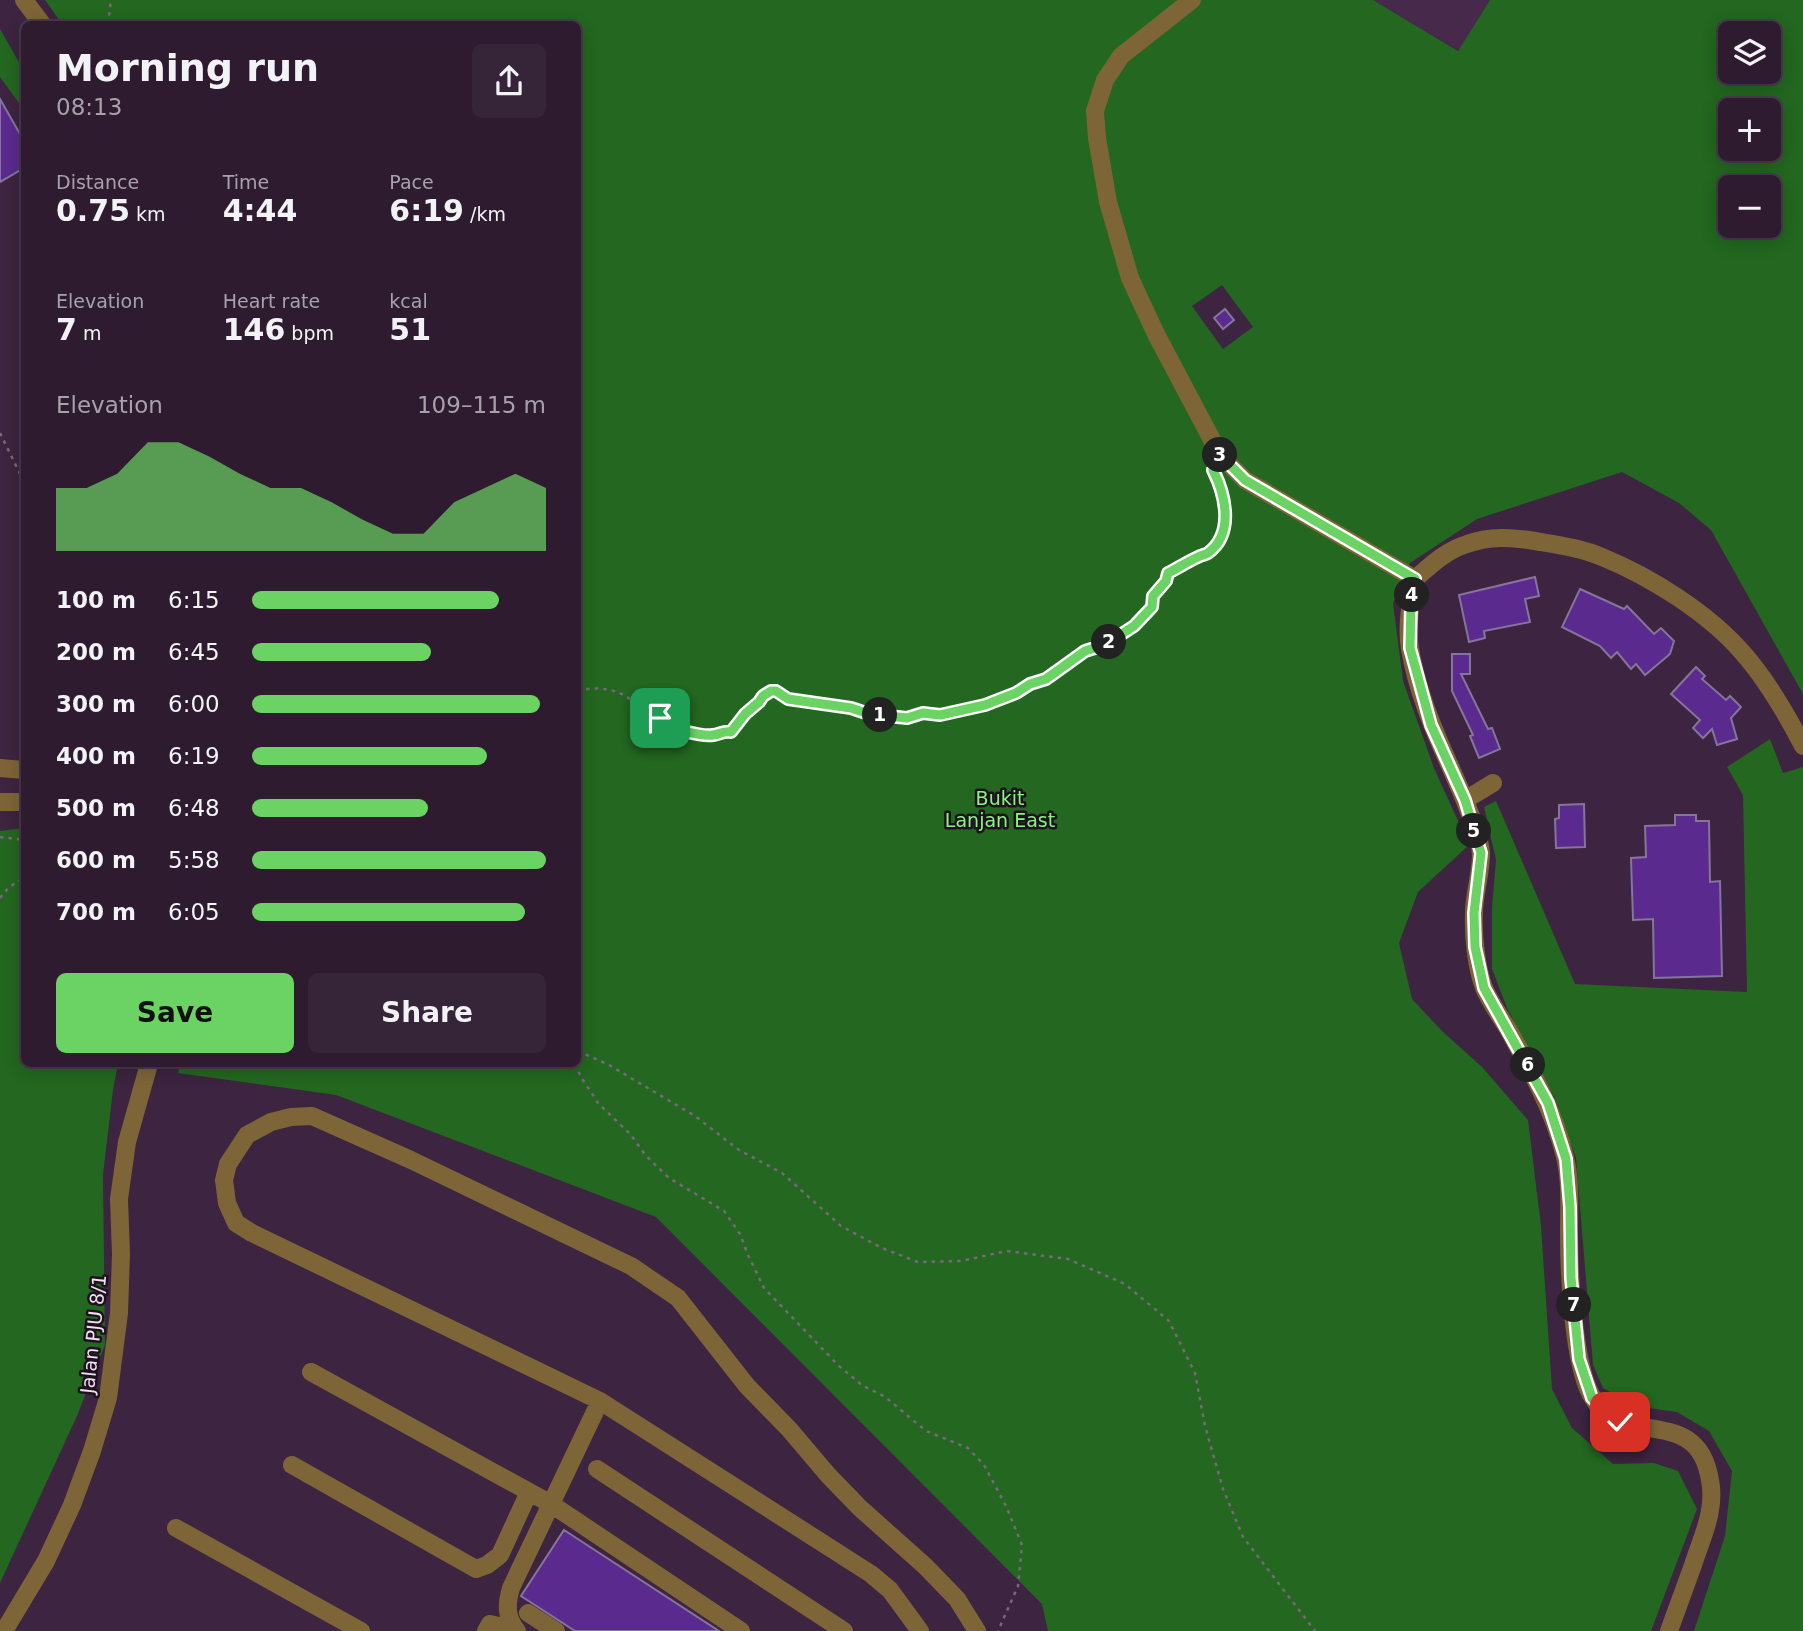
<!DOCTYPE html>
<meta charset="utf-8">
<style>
:root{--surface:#2e1b30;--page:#362438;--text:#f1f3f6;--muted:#a7a1ab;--line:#49394c;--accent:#6ad363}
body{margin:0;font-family:"DejaVu Sans",sans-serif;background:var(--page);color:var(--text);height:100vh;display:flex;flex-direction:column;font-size:26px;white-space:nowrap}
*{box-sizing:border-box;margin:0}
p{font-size:23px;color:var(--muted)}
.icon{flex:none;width:38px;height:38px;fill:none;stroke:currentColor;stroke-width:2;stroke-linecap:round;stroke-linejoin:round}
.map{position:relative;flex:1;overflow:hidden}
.side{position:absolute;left:21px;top:21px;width:560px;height:1046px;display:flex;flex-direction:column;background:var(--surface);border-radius:10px;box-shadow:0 4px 18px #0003,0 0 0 2px var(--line)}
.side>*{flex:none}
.fabs{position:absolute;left:1718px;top:21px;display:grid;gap:14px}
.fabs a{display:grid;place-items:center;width:63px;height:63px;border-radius:10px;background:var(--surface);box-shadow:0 4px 18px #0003,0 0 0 2px var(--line);font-size:35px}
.pin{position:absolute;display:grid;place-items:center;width:60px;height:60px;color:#fff;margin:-30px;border-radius:14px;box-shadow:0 4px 10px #0006}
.km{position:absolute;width:35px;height:35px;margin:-18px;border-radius:50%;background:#222;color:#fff;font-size:19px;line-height:35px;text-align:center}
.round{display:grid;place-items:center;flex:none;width:74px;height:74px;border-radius:10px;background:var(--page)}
.headline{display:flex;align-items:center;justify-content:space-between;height:119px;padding:0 35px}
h1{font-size:38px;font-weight:700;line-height:52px}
.metrics{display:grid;grid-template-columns:repeat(3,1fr);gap:10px;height:119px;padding:7px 35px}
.metrics div{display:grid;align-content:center}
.metrics b{font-size:30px;font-weight:700}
.metrics small{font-size:19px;font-weight:400}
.metrics p{font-size:19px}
.chart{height:196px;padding:14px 35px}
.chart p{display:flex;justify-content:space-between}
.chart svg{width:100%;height:126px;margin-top:7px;fill:var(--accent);opacity:.7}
.primary-button{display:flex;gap:14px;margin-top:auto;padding:14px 35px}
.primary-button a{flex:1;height:80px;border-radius:10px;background:var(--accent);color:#111;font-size:28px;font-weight:700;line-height:80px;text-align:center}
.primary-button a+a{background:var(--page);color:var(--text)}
ul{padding:0 35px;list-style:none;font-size:23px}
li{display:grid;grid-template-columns:112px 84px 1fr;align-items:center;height:52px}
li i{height:18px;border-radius:9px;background:var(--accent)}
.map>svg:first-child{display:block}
.built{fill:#47294b}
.forest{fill:#236720;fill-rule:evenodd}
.building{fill:#5b2a8e;stroke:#84759b;stroke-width:2}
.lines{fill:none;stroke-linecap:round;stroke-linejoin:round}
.path{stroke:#7c667f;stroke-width:2.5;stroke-dasharray:3.5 5;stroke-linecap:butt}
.minor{stroke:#7d6537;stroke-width:18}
.route-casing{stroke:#fff;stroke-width:14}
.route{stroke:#6ad363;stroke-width:9}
.labels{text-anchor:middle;stroke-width:5;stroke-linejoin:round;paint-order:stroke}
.park-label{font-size:19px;fill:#87f67f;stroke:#1e121f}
.street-label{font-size:19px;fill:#f1e1f3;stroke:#1e121f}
</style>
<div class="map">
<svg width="1803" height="1631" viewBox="0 0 1803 1631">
<rect width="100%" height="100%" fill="#3d2440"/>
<path class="built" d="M1373,0H1490L1459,51Z"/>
<path class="forest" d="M45,0H1373L1458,51L1490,0H1803V694L1711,530L1679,503L1622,472L1477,519L1410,563L1393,603L1403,681L1434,768L1469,845L1418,892L1399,943L1412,999L1443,1032L1482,1067L1528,1120L1541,1226L1552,1389L1572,1428L1613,1464L1654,1463L1678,1471L1697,1509L1651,1631H1048L1042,1604L656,1217L336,1095L178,1073L180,1064H578V24H62ZM1731,33H1769V72H1731ZM1731,110H1769V149H1731ZM1731,187H1769V226H1731ZM1222,285L1253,327L1223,349L1192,306Z
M0,29L24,71V110L0,77Z
M1770,739L1783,773L1803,767V1631H1694L1725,1536L1732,1471L1709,1431L1677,1412L1634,1406L1603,1388L1593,1365L1576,1158L1554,1097L1507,1008L1492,969V907L1496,860L1484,807L1496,801L1575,984L1747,992L1743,795L1727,767Z
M24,828V1064H118L113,1090L103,1175L105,1345L77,1416L0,1583V831Z"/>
<path class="building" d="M0,99L24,141V168L0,182Z
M1225,309L1234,320L1223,329L1214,318Z
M1535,577L1539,596L1525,599L1530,622L1484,631L1485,638L1469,642L1459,595Z
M1580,589L1624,609L1627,606L1654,634L1661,628L1674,641L1670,654L1645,675L1636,664L1631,669L1617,652L1611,658L1600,646L1562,627Z
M1452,654H1470V674H1461L1488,729L1492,728L1500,749L1479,758L1470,736L1473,735L1452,691Z
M1696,667L1705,676L1702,679L1726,700L1730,696L1741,707L1731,718L1737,739L1717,745L1712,729L1703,738L1693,728L1700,720L1671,694Z
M1584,804L1585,847L1556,848L1555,819L1559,818V805Z
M1675,815H1696V821H1709L1710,882L1720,881L1722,976L1654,978L1653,919L1633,920L1631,858L1646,857L1645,826L1675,825Z
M564,1530L719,1631H575L521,1596Z"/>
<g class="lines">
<path class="path" d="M108,24L111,0
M0,433L24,482
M578,691C594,686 617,688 631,700C638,706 642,714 650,720C663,717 668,719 675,729L714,735L721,731L731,732L745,714L771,691H776L788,699L851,707L869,714L907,717L923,713L940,715L975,708L1047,679L1085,651L1101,646L1114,639L1145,617L1152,607L1153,596L1166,581L1168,573L1208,553L1224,531L1226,519L1216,476
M0,837L24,840
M0,898L9,887L24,878
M578,1051L609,1065L695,1116L739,1150L782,1173L841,1226L882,1248L918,1262L961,1261L1007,1251L1068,1259L1125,1284L1169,1321L1195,1373L1205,1426L1223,1489L1243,1537L1315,1631
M575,1064L581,1077L598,1103L631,1135L646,1156L669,1178L724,1211L740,1234L748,1255L764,1288L839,1366L863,1386L884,1396L926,1431L968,1448L984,1465L1006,1506L1022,1545L1018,1586L998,1631"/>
<path class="minor" d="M24,0L42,24
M1192,0L1121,56L1105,80L1095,111L1097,138L1108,202L1130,278L1156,334L1220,455L1245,480L1415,579
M0,768L24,770
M1465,800L1493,783
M0,802H24
M311,1372L551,1504L741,1631
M292,1465L476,1569L487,1565L500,1555L529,1492
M597,1469L844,1631
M176,1528L361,1631
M528,1613L556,1631
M4,1631L46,1561L72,1505L92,1451L108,1398L119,1313L121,1254L119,1199L127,1142L149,1064
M486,1631L490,1624L516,1630
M517,1631C506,1617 506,1605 511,1588L600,1401
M920,1631L890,1590L871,1574L600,1401L252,1233L236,1223L227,1203L224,1180L228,1164L247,1135L271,1122L291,1117L312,1116L411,1160L631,1266L678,1298L747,1386L789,1429L828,1475L860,1508L925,1566L957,1599L977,1631
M1669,1631C1677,1609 1685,1587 1693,1565C1702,1537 1716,1510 1710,1480C1697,1401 1621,1452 1591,1395C1573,1361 1569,1273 1569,1233C1569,1208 1571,1182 1565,1157C1554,1111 1531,1070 1508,1029C1500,1016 1490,1002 1484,988C1476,966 1473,936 1474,913C1474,893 1481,874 1481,854C1480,832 1459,787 1450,766C1433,729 1417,690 1410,649C1406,627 1411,601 1415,579C1431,565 1445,551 1467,544C1490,536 1511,537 1535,541C1558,545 1581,548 1602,557C1651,577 1708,613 1742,652C1767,680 1786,713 1803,746"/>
</g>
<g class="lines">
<g class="route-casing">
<path id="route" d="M660,718L669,720L675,729C686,731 702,737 713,735C720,734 723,731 731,732L745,714L759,702L763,696L771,691H776L788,699L851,708L869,714L907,718L923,713L940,715L985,705L1016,693L1030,684L1046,679L1085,651L1101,646L1114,639L1134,626L1152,607L1153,596L1166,581L1168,573C1178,568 1187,562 1198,557C1201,555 1205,555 1208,553C1235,533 1225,494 1213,470L1220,455L1245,480L1415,579L1411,604L1410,648L1431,725L1465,800L1481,853L1474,913L1475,947L1484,988L1548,1103L1566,1159L1570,1207L1571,1278L1579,1359L1592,1398L1611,1418L1620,1422"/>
</g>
<use href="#route" class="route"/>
</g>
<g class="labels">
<g class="park-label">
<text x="1000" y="805">Bukit<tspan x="1000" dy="22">Lanjan East</tspan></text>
</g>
<g class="street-label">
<text transform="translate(93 1334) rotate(-84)" y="7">Jalan PJU 8/1</text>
</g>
</g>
</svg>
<div class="fabs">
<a><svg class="icon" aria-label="layers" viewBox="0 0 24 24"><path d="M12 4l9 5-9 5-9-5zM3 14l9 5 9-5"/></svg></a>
<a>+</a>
<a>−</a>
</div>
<div class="pin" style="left:660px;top:718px;background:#1e9e55"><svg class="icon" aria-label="arrive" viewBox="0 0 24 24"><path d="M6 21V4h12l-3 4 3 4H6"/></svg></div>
<div class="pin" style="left:1620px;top:1422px;background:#d93025"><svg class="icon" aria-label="check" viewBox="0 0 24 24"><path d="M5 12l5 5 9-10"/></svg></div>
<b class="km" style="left:880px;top:715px">1</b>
<b class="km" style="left:1109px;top:642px">2</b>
<b class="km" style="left:1220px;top:455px">3</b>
<b class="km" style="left:1412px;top:595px">4</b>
<b class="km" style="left:1474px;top:831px">5</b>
<b class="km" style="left:1528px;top:1065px">6</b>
<b class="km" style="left:1574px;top:1305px">7</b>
<section class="side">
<div class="headline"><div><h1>Morning run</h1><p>08:13</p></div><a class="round"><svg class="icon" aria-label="share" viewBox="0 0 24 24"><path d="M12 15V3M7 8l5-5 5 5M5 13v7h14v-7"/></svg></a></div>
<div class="metrics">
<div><p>Distance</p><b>0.75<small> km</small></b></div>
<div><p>Time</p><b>4:44</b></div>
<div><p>Pace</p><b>6:19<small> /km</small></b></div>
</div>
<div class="metrics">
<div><p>Elevation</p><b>7<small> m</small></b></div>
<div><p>Heart rate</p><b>146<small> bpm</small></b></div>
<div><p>kcal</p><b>51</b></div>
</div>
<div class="chart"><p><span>Elevation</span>109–115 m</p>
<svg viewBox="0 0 160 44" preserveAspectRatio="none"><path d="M0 44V22L10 22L20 17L30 6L40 6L50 11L60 17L70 22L80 22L90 27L100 33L110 38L120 38L130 27L140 22L150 17L160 22V44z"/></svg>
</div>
<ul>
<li><b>100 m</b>6:15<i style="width:84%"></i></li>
<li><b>200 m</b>6:45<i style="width:61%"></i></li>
<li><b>300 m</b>6:00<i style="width:98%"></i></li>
<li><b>400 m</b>6:19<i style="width:80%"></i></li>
<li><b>500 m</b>6:48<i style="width:60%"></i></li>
<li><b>600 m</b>5:58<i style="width:100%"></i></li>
<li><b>700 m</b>6:05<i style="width:93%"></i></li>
</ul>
<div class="primary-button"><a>Save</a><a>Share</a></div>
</section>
</div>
